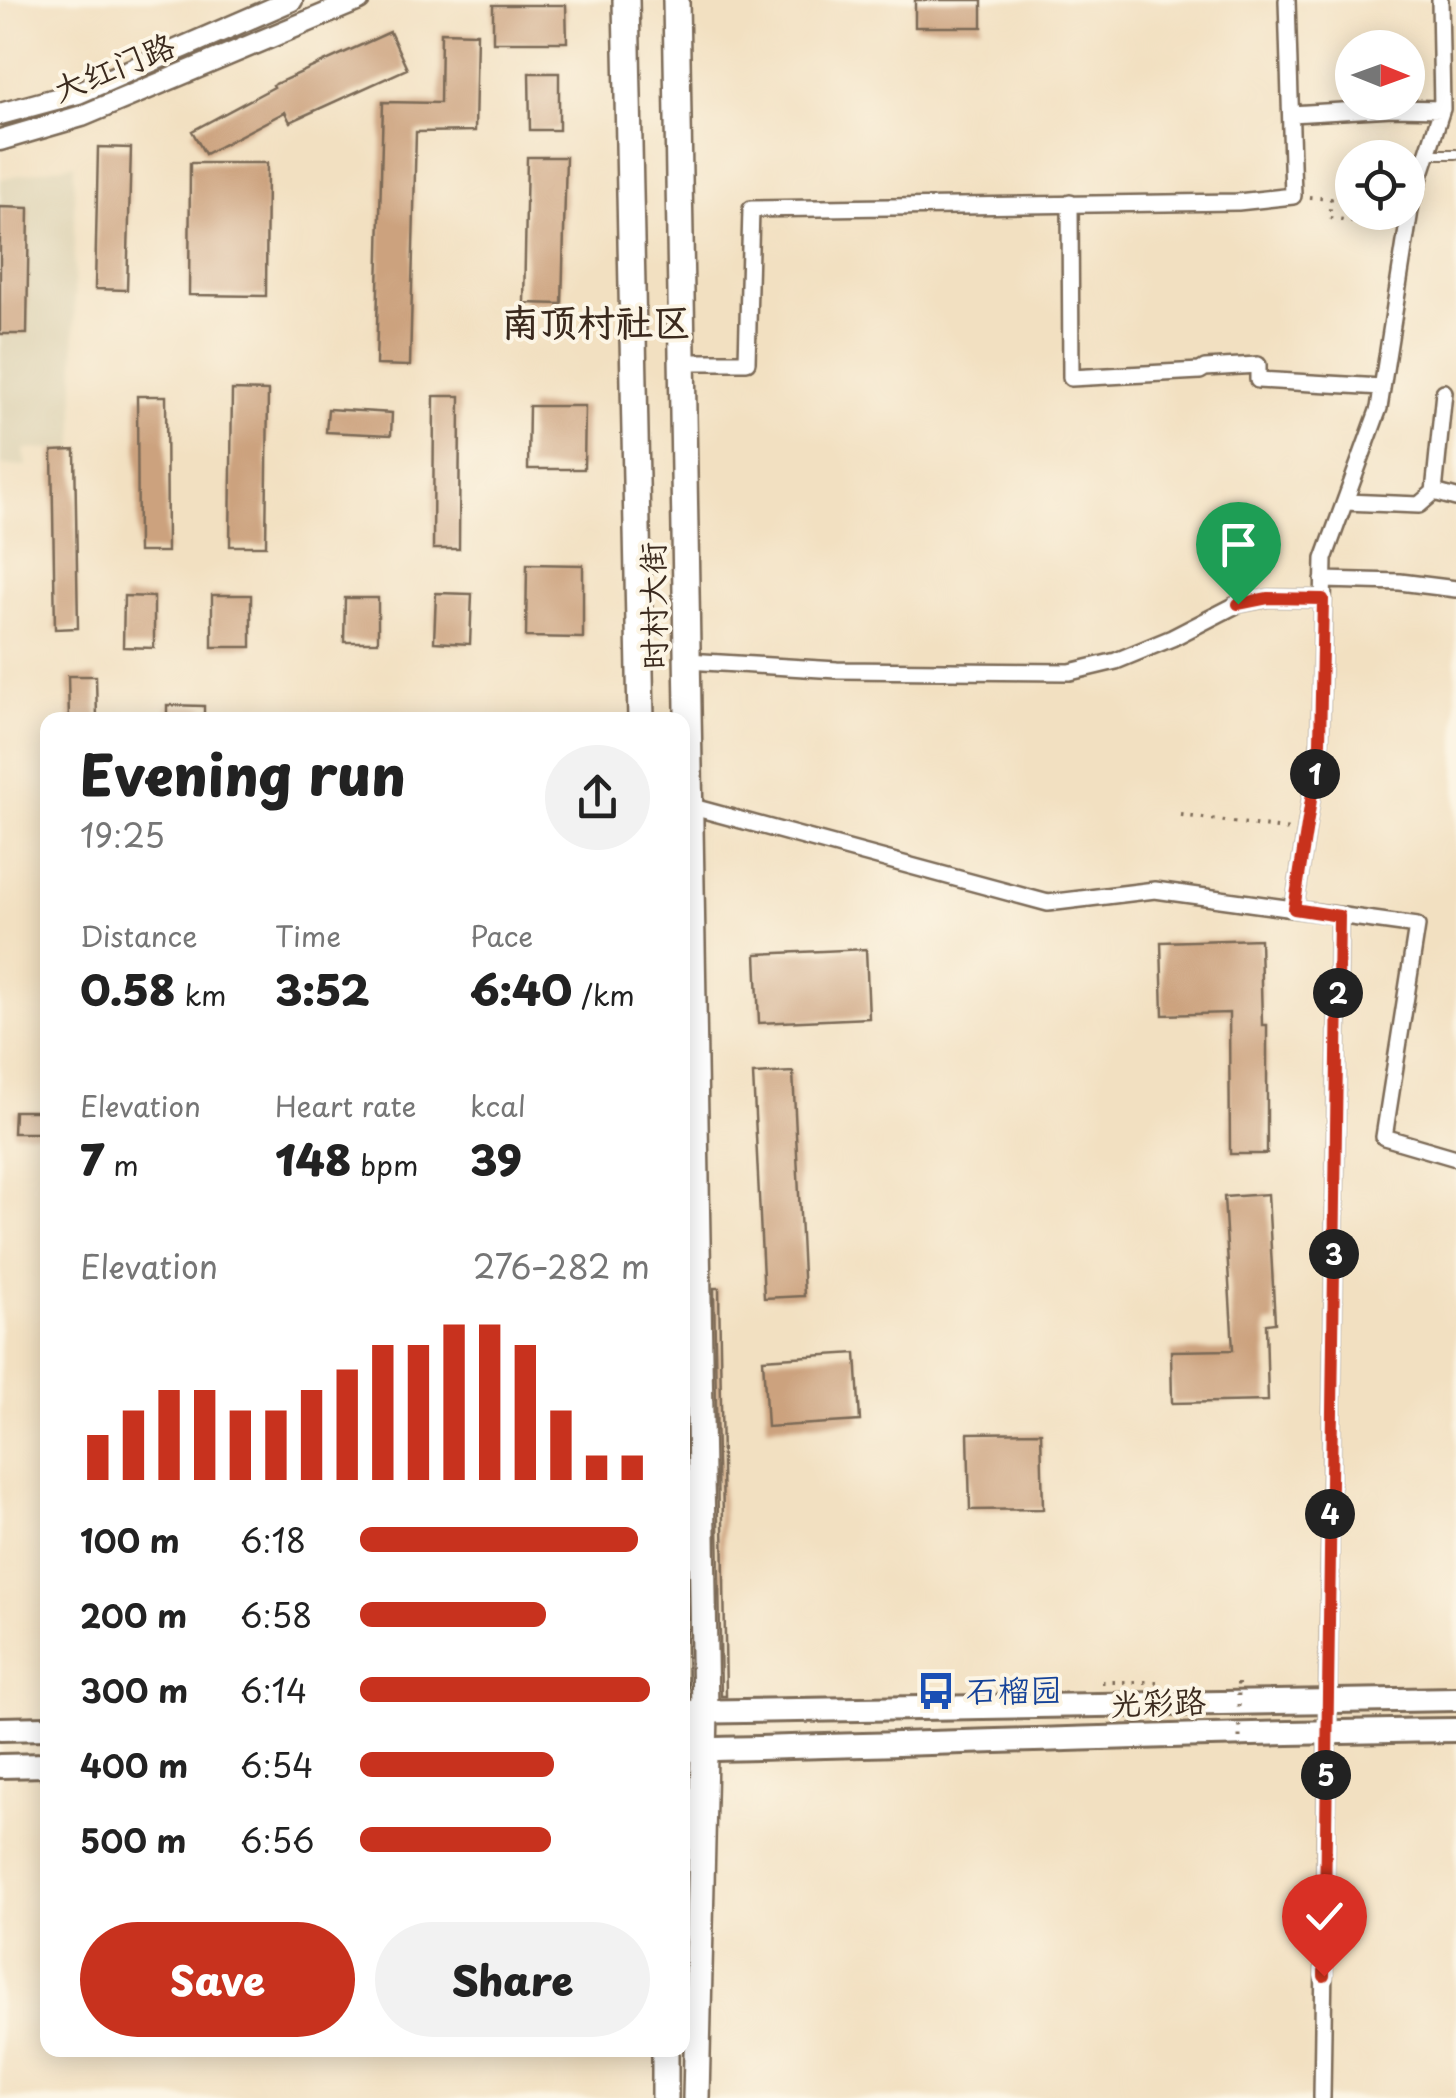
<!DOCTYPE html>
<meta charset="utf-8">
<style>
:root{--surface:#fff;--page:#f2f2f2;--text:#222;--muted:#767676;--accent:#c8321e}
body{margin:0;font-family:"Playpen Sans","LXGW WenKai TC",sans-serif;background:var(--page);color:var(--text);height:100vh;display:flex;flex-direction:column;font-size:38px;white-space:nowrap}
*{box-sizing:border-box;margin:0}
p{font-size:32px;color:var(--muted)}
.icon{flex:none;width:55px;height:55px;fill:none;stroke:currentColor;stroke-width:2;stroke-linecap:round;stroke-linejoin:round}
.map{position:relative;flex:1;overflow:hidden}
.sheet{position:absolute;left:40px;top:712px;width:650px;height:1345px;display:flex;flex-direction:column;background:var(--surface);border-radius:20px;box-shadow:0 5px 25px #0003}
.sheet>*{flex:none}
.needle{width:65px;rotate:91deg}
.fabs{position:absolute;left:1335px;top:30px;display:grid;gap:20px}
.fabs a{display:grid;place-items:center;width:90px;height:90px;border-radius:50%;background:var(--surface);box-shadow:0 5px 25px #0003;font-size:50px}
.pin{position:absolute;display:grid;place-items:center;width:85px;height:85px;color:#fff;margin:-102px -42px;border-radius:50% 50% 50% 0;rotate:-45deg;box-shadow:0 0 10px #0007}
.pin .icon{rotate:45deg}
.km{position:absolute;width:50px;height:50px;margin:-25px;border-radius:50%;background:#222;color:#fff;font-size:28px;line-height:50px;text-align:center}
.round{display:grid;place-items:center;flex:none;width:105px;height:105px;border-radius:52px;background:var(--page)}
.overview{display:flex;align-items:center;justify-content:space-between;height:170px;padding:0 40px}
h1{font-size:55px;font-weight:800;line-height:75px}
.figures{display:grid;grid-template-columns:repeat(3,1fr);gap:15px;height:170px;padding:10px 40px}
.figures div{display:grid;align-content:center}
.figures b{font-size:42px;font-weight:800}
.figures small{font-size:28px;font-weight:400}
.figures p{font-size:28px}
.chart{height:280px;padding:20px 40px}
.chart p{display:flex;justify-content:space-between}
.chart svg{width:100%;height:180px;margin-top:10px;stroke:var(--accent);stroke-width:6}
.primary-button{display:flex;gap:20px;margin-top:auto;padding:20px 40px}
.primary-button a{flex:1;height:115px;border-radius:60px;background:var(--accent);color:#fff;font-size:40px;font-weight:800;line-height:115px;text-align:center}
.primary-button a+a{background:var(--page);color:var(--text)}
ul{padding:0 40px;list-style:none;font-size:32px}
li{display:grid;grid-template-columns:160px 120px 1fr;align-items:center;height:75px}
li i{height:25px;border-radius:12px;background:var(--accent)}
.map>svg:first-child{display:block}
.built{fill:#ded3b4}
.building{fill:#cca27e}
.lines{fill:none;stroke-linecap:round;stroke-linejoin:round}
.service-casing{stroke:#7b6a57;stroke-width:12}
.minor-casing{stroke:#7b6a57;stroke-width:20}
.tertiary-casing{stroke:#7b6a57;stroke-width:25}
.secondary-casing{stroke:#7b6a57;stroke-width:28}
.primary-casing{stroke:#7b6a57;stroke-width:30}
.path{stroke:#7b6a57;stroke-width:4;stroke-dasharray:2.5 8;stroke-linecap:butt}
.service{stroke:#fff;stroke-width:8}
.minor{stroke:#fff;stroke-width:15}
.tertiary{stroke:#fff;stroke-width:20}
.secondary{stroke:#fff;stroke-width:22}
.primary{stroke:#fff;stroke-width:25}
.path-bridge{stroke:#7b6a57;stroke-width:4;stroke-dasharray:2.5 8;stroke-linecap:butt}
.route-casing{stroke:#fff;stroke-width:20}
.route{stroke:#c8321e;stroke-width:12}
.labels{text-anchor:middle;stroke-width:8;stroke-linejoin:round;paint-order:stroke}
.street-label{font-size:32px;fill:#3b2a1e;stroke:#fcf5e5}
.transit-label{font-size:32px;fill:#164399;stroke:#fcf5e5;text-anchor:start}
.quarter-label{font-size:38px;font-weight:bold;fill:#3b2a1e;stroke:#fcf5e5}
</style>
<div class="map">
<svg width="1456" height="2098" viewBox="0 0 1456 2098">
<rect width="100%" height="100%" fill="#fcf5e5"/>
<filter id="ink" filterUnits="userSpaceOnUse"><feTurbulence type="fractalNoise" baseFrequency=".01" numOctaves="2"/><feDisplacementMap in="SourceGraphic" scale="20" xChannelSelector="R" yChannelSelector="G"/><feConvolveMatrix kernelMatrix="1 2 1 2 8 2 1 2 1" color-interpolation-filters="sRGB"/></filter>
<filter id="wash" filterUnits="userSpaceOnUse"><feTurbulence type="fractalNoise" baseFrequency=".0048" numOctaves="4" result="noise"/><feDisplacementMap in="SourceGraphic" scale="40" xChannelSelector="R" yChannelSelector="G"/><feGaussianBlur stdDeviation="2.25" result="paint"/><feColorMatrix in="noise" values="0 0 0 0 0 0 0 0 0 0 0 0 0 0 0 0 0 1.4 0 .05"/><feComposite in="paint" operator="in"/></filter>
<g filter="url(#wash)">
<rect width="100%" height="100%" fill="#f2e0c1"/>
<path class="built" d="M74,164L75,450L24,449L26,466H0V179Z"/>
<g id="blocks">
<path class="building" d="M915,0H982V27H915Z
M493,5H566L567,42H493Z
M390,32L407,69L290,122L285,112L205,154L192,131L274,87L273,85Z
M441,32L477,33L475,131L416,132L410,366L376,365L383,102L440,103Z
M529,73H559V130H530Z
M98,147L131,148L127,290L95,289Z
M527,157H566L562,304L524,303Z
M190,163H267L266,296L189,295Z
M0,207L29,208L27,334H0Z
M232,390L268,391L266,546H230Z
M137,396H166L167,552H138Z
M434,396H460L459,549H433Z
M529,406H585L584,469H528Z
M328,409L392,413L391,435L326,432Z
M75,450L78,628L55,629L52,451Z
M527,564L583,565V638L526,637Z
M436,593L472,594L470,644L434,642Z
M212,595H251V647H212Z
M124,596L154,597V648L123,647Z
M345,598H378V642H344Z
M68,676H96L97,720H69Z
M167,705L204,706V720H167Z
M1260,939L1262,1025H1267V1154H1230L1229,1013L1163,1015L1161,942Z
M866,949L869,1018L759,1023L756,954Z
M793,1072L804,1296L764,1298L753,1074Z
M14,1111H44V1133H13Z
M1268,1194L1275,1323L1266,1324L1268,1401L1172,1403L1171,1351L1233,1350L1224,1197Z
M714,1288H719L726,1696H721Z
M682,1343L688,1697H682Z
M856,1353L860,1421L767,1427L763,1359Z
M1041,1432L1043,1509L970,1510L968,1433Z"/>
</g>
</g>
<g filter="url(#ink)">
<use href="#blocks" fill-opacity="0" stroke="#7b6a57" stroke-width="2.5"/>
<g class="lines">
<g class="service-casing">
<path id="service" d="M1427,154H1456"/>
</g>
<g class="minor-casing">
<path id="minor" d="M1291,114L1393,108L1442,109
M1070,203L1071,378L1200,371L1205,368L1258,365V380L1382,387
M682,362H747L751,209L1238,202L1293,196L1287,0
M1434,492L1444,392
M1345,502L1419,505L1434,492L1456,498
M1323,580L1400,582L1456,589
M687,661L837,670L1070,672L1116,661L1172,638L1238,604L1269,598L1323,599
M689,806L1048,903L1155,890L1417,926L1384,1137L1456,1158
M1294,909L1320,741L1324,559L1379,408L1411,204L1442,109L1440,0
M1322,2098L1339,916"/>
</g>
<g class="tertiary-casing">
<path id="tertiary" d="M0,114L78,93L292,0
M0,140L82,116L359,0"/>
</g>
<g class="secondary-casing">
<path id="secondary" d="M682,1712L1456,1699
M0,1729L48,1728
M682,1750C940,1744 1198,1733 1456,1730
M0,1766L48,1765"/>
</g>
<g class="primary-casing">
<path id="primary" d="M626,0L641,720
M676,0L705,1712L696,2098
M665,2098V2050"/>
</g>
<path class="path" d="M1309,197L1331,199L1329,218L1393,226
M1181,815L1291,830
M1102,1682H1163"/>
<use href="#service" class="service"/>
<use href="#minor" class="minor"/>
<use href="#tertiary" class="tertiary"/>
<use href="#secondary" class="secondary"/>
<use href="#primary" class="primary"/>
<path class="path-bridge" d="M1238,1683L1240,1754"/>
</g>
</g>
<g class="lines" filter="url(#ink)">
<g class="route-casing">
<path id="route" d="M1238,604L1268,598L1323,599L1320,742L1294,909L1339,916L1324,1976"/>
</g>
<use href="#route" class="route"/>
</g>
<defs>
<g id="bus-bare" transform="scale(3)"><path d="M-5-6H5V4H4V6H2V4H-2V6H-4V4H-5ZM-3.5-4V0h7V-4ZM-3.5 1.2v1.5H-2V1.2ZM2 1.2v1.5H3.5V1.2Z" fill="#1a4fb4" stroke="#fcf5e5" stroke-width="2.5" paint-order="stroke"/></g>
</defs>
<g fill-rule="evenodd">
<use href="#bus-bare" x="936" y="1691"/>
</g>
<g class="labels">
<g class="street-label">
<text transform="translate(114 68) rotate(-22)" y="11">大红门路</text>
<text transform="translate(654 606) rotate(-91)" y="11">时村大街</text>
<text transform="translate(1158 1703) rotate(-2)" y="11">光彩路</text>
</g>
<g class="transit-label">
<text x="966" y="1702">石榴园</text>
</g>
<g class="quarter-label">
<text x="596" y="336">南顶村社区</text>
</g>
</g>
</svg>
<div class="fabs">
<a><svg class="needle" viewBox="-14 -14 28 28"><path d="M0-13l5 13h-10z" fill="#e53935"/><path d="M0 13l5-13h-10z" fill="#767676"/></svg></a>
<a><svg class="icon" aria-label="locate" viewBox="0 0 24 24"><circle cx="12" cy="12" r="6"/><path d="M12 2v4M12 18v4M2 12h4M18 12h4"/></svg></a>
</div>
<div class="pin" style="left:1238px;top:604px;background:#1e9e55"><svg class="icon" aria-label="arrive" viewBox="0 0 24 24"><path d="M6 21V4h12l-3 4 3 4H6"/></svg></div>
<div class="pin" style="left:1324px;top:1976px;background:#d93025"><svg class="icon" aria-label="check" viewBox="0 0 24 24"><path d="M5 12l5 5 9-10"/></svg></div>
<b class="km" style="left:1315px;top:774px">1</b>
<b class="km" style="left:1338px;top:993px">2</b>
<b class="km" style="left:1334px;top:1254px">3</b>
<b class="km" style="left:1330px;top:1514px">4</b>
<b class="km" style="left:1326px;top:1775px">5</b>
<section class="sheet">
<div class="overview"><div><h1>Evening run</h1><p>19:25</p></div><a class="round"><svg class="icon" aria-label="share" viewBox="0 0 24 24"><path d="M12 15V3M7 8l5-5 5 5M5 13v7h14v-7"/></svg></a></div>
<div class="figures">
<div><p>Distance</p><b>0.58<small> km</small></b></div>
<div><p>Time</p><b>3:52</b></div>
<div><p>Pace</p><b>6:40<small> /km</small></b></div>
</div>
<div class="figures">
<div><p>Elevation</p><b>7<small> m</small></b></div>
<div><p>Heart rate</p><b>148<small> bpm</small></b></div>
<div><p>kcal</p><b>39</b></div>
</div>
<div class="chart"><p><span>Elevation</span>276–282 m</p>
<svg viewBox="0 0 160 44" preserveAspectRatio="none"><path d="M5 44V33M15 44V27M25 44V22M35 44V22M45 44V27M55 44V27M65 44V22M75 44V17M85 44V11M95 44V11M105 44V6M115 44V6M125 44V11M135 44V27M145 44V38M155 44V38"/></svg>
</div>
<ul>
<li><b>100 m</b>6:18<i style="width:96%"></i></li>
<li><b>200 m</b>6:58<i style="width:64%"></i></li>
<li><b>300 m</b>6:14<i style="width:100%"></i></li>
<li><b>400 m</b>6:54<i style="width:67%"></i></li>
<li><b>500 m</b>6:56<i style="width:66%"></i></li>
</ul>
<div class="primary-button"><a>Save</a><a>Share</a></div>
</section>
</div>
